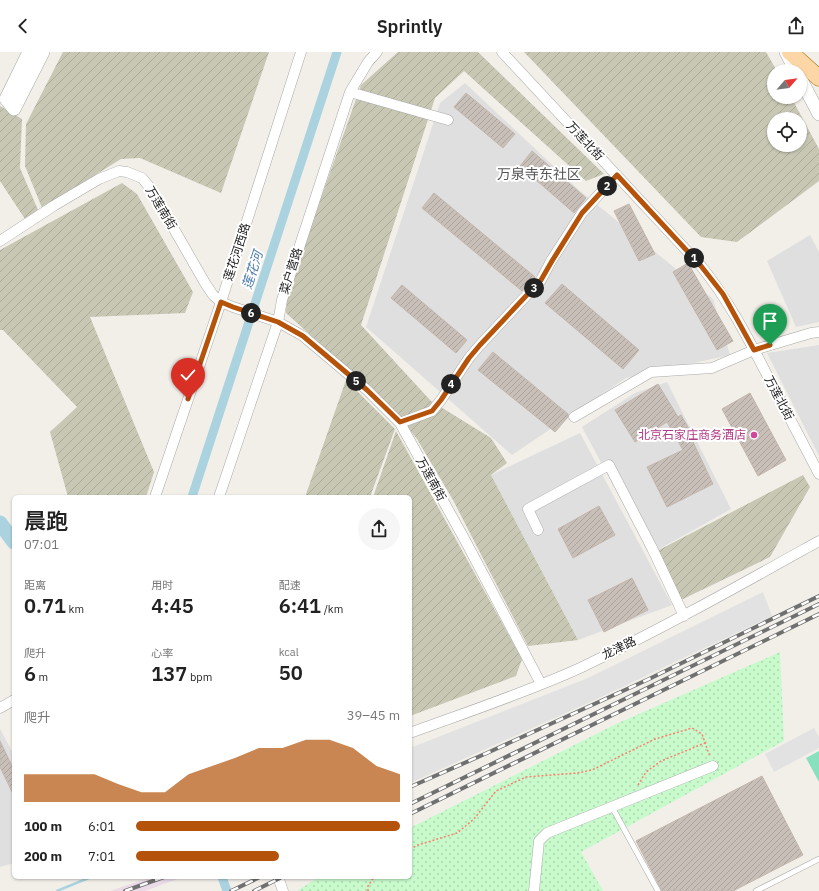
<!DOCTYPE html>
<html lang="zh">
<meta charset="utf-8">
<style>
:root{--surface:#fff;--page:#f6f6f6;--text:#222;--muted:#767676;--accent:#b45309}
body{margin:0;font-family:"IBM Plex Sans","Noto Sans SC",sans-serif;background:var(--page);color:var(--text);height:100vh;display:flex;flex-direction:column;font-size:15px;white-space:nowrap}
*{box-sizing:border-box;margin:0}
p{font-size:13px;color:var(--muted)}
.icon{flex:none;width:22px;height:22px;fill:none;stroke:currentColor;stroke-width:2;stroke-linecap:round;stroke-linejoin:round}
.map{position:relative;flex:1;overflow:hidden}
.details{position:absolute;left:12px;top:443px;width:400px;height:384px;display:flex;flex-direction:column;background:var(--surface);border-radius:6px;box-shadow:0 1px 3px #0004}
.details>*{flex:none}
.needle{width:26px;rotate:62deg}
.tools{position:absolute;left:767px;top:12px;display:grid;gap:8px}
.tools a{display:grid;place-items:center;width:40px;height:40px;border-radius:50%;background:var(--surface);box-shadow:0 1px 3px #0004;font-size:20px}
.pin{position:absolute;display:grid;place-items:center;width:34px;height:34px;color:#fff;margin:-41px -17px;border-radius:50% 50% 50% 0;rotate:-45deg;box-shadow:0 0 4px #0007}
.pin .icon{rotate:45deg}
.km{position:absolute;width:20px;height:20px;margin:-10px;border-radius:50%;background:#222;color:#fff;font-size:11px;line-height:20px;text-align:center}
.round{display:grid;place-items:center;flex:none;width:42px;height:42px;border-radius:21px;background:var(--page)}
.summary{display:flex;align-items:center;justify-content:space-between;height:68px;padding:0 12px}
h1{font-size:22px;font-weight:600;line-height:30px}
.stats{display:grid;grid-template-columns:repeat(3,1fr);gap:6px;height:68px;padding:4px 12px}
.stats div{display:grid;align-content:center}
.stats b{font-size:20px;font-weight:600}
.stats small{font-size:11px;font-weight:400}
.stats p{font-size:11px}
.chart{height:112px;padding:8px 12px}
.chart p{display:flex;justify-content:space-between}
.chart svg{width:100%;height:72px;margin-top:4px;fill:var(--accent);opacity:.7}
ul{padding:0 12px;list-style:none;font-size:13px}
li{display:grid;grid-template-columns:64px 48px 1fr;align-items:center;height:30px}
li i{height:10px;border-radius:5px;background:var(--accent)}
header{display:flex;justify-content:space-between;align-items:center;height:52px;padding:0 12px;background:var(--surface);font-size:18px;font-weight:600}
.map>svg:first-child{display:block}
.residential{fill:#e0dfdf}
.industrial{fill:#ebdbe8}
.construction{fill:url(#construction-furrows);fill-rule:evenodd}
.park{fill:url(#park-dots)}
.pitch{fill:#88e0be}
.parking{fill:#e2e2e2}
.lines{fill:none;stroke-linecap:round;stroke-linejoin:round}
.stream{stroke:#aad3df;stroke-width:2.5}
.canal{stroke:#aad3df;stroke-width:9}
.river{stroke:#aad3df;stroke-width:15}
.building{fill:url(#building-hatch);stroke:#c4b6ab}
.service-casing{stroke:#a9a9a9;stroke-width:6}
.minor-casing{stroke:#a9a9a9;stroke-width:11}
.tertiary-casing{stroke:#a9a9a9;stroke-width:14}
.primary-casing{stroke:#a06b00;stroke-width:17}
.path{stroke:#fa8072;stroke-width:1.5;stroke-dasharray:2 2;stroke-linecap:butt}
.service{stroke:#fff;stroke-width:5}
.minor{stroke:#fff;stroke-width:10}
.tertiary{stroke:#fff;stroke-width:13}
.primary{stroke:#fcd6a4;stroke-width:16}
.rail-casing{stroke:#707070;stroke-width:4}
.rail{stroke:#fff;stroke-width:2.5;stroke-dasharray:8;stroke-linecap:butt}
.route-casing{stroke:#fff;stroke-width:8}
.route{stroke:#b45309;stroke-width:5}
.hotel-dot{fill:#d1479c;stroke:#fff;stroke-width:1.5}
.labels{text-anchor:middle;stroke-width:4;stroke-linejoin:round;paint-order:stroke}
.street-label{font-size:12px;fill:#222;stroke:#fff}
.hotel-label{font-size:12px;fill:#b23c85;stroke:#fff;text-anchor:end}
.water-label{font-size:13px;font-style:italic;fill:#4a7aab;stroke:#fff}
.quarter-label{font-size:14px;fill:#555;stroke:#fff}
</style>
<header><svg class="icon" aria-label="back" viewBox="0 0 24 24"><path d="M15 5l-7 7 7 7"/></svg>Sprintly<svg class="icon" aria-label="share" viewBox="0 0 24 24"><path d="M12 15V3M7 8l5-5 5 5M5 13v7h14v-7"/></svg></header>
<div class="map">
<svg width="819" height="839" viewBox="0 0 819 839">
<defs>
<pattern id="construction-furrows" width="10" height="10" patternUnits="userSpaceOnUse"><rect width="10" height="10" fill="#c7c7b4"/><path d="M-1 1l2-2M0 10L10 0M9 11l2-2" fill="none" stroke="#abab9a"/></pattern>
<pattern id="park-dots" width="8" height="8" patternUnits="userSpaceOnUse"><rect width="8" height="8" fill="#c8facc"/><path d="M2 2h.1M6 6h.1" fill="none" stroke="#acd6af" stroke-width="1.8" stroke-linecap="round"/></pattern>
<pattern id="building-hatch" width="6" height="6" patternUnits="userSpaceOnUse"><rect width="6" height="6" fill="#c7bfb8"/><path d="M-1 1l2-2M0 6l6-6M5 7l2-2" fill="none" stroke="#aba49e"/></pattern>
</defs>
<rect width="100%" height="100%" fill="#f2efe9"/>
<path class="residential" d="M465,31L579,138L713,247L730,303L626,326L512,403L366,275L440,51Z
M810,183L819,200V270L796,275L767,209Z
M819,293V404L767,301Z
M667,330L731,457L699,475L650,502L582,375L635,341Z
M580,381L672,553L578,588L491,423Z
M0,677L14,703V811L0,815Z"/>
<path class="industrial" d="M151,825H183L145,839H110Z"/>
<path class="construction" d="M63,0H269L221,141L140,106L121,107L42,156L25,114L26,72Z
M398,0H478L604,122L586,129L464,19L435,46L361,273L431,349L491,386L507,411L491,423L578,588L528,594L453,448L417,387L393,357L286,261L287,242L361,33Z
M524,0H766L777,19H774V45H791L819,97V129L737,190L701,185ZM774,67H800V93H774Z
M0,54L22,67L20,116L38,158L25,167L0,129Z
M122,131L137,142L193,240L185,261L90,265L154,420L146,445H68L50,380L77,355L3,278H0V198Z
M346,328L395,377L370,445H305Z
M396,379L522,607L516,624L410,664V445H373Z
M803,423L810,435L770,505L681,548L657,499Z"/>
<path class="park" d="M780,600L784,689L581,800L603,839H297L319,825H410V776L616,672Z"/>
<path class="pitch" d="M819,699V730L806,706Z"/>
<path class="parking" d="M763,540L772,564L597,647L410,731V696L588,626Z
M814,676L819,685V696L774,720L765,702Z"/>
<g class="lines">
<path class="stream" d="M57,839L91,825"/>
<path class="canal" d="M192,445L337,0
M222,825L227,839"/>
<path class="river" d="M0,471L14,490"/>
</g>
<path class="building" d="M466,41L515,82L503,96L454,55Z
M532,99L586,146L574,161L520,114Z
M434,141L535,225L522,239L422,156Z
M629,152L655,202L639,209L614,159Z
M688,211L733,289L717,298L673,220Z
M562,232L639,298L623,317L545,251Z
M402,233L467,288L456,301L391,246Z
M493,300L568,362V365L555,380L478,318Z
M658,332L678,365L681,363L696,389L693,390L713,432L667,455L647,415L683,398L667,370L635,390L615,358Z
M750,341L786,408L758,424L722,357Z
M599,454L615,483L573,506L558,477Z
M632,526L648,558L604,580L588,548Z
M0,689L14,718V744L0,715Z
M762,724L803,803L733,839H662L636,789Z"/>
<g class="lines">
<g class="service-casing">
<path id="service" d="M612,755L658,839
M756,839L819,807"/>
</g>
<g class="minor-casing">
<path id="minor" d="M502,0L701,214C727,246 746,282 765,319C783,353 801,388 819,422
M350,40L448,68
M0,189L55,153L99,127L119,119L127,120L142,126L151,137L205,231L213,243L221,250L233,255L278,270L303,284L367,338L400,371L466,490L541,632
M574,365L651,320L712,316L754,298L811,281L819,280
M400,371L432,359L441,348L469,306L480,293L541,228L551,209L582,161L617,123
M155,445L221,250L301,0
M219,445L278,270L282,248L350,40L368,10L377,0
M538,478L528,457L609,413L652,496L684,564
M0,656L14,648
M410,681C467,660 525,641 580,616C662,577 740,533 819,489
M278,825L283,839
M534,839L539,789L547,781L713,714"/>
</g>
<g class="tertiary-casing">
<path id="tertiary" d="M29,0L6,47L14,57L43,0
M786,0L796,19
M800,26L819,62"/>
</g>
<g class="primary-casing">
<path id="primary" d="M790,0L819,26"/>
</g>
<path class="path" d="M638,733L646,720L661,709L705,691
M410,797L418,793L457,781L474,767L496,739L526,725L577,721L592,718L655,687L692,676L702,682L710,705
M368,839V834L374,825"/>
<use href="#service" class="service"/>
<use href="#minor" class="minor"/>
<use href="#tertiary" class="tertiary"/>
<use href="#primary" class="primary"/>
<g class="rail-casing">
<path id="rail" d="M410,735L487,701L649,627L819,544
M410,752L819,552
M410,762L819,562
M125,839L164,825
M231,839L260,825
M254,839L282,825"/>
</g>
<use href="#rail" class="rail"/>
</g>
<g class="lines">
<g class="route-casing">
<path id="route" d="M188,347L221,250L233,255L278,270L303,284L367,338L400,370L432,359L441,348L469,306L480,293L541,228L552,209L582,161L617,123L701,214L723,242L754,298L770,293"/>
</g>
<use href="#route" class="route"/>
</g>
<circle class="hotel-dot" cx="754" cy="383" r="4"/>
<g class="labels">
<g class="street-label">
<text transform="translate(585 89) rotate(47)" y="4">万莲北街</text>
<text transform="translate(161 156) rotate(59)" y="4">万莲南街</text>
<text transform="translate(237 200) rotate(-72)" y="4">莲花河西路</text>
<text transform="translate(291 219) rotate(-72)" y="4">菜户营路</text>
<text transform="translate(779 346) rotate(62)" y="4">万莲北街</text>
<text transform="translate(431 427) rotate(61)" y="4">万莲南街</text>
<text transform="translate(619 596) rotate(-26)" y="4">龙津路</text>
</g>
<g class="hotel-label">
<text x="746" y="387">北京石家庄商务酒店</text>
</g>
<g class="water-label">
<text transform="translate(252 218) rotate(-72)" y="5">莲花河</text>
</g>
<g class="quarter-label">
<text x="539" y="127">万泉寺东社区</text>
</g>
</g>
</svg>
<div class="tools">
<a><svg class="needle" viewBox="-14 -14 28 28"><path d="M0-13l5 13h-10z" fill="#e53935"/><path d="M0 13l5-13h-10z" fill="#767676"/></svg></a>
<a><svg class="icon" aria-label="locate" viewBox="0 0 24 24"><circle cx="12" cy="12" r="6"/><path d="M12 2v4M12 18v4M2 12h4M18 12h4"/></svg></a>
</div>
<div class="pin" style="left:770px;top:293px;background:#1e9e55"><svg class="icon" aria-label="arrive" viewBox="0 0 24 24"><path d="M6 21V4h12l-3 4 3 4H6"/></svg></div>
<div class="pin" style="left:188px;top:347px;background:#d93025"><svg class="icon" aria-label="check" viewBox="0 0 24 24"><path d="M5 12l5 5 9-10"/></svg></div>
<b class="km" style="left:694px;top:206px">1</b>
<b class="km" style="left:607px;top:134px">2</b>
<b class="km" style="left:534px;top:236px">3</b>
<b class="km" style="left:451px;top:332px">4</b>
<b class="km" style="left:356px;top:329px">5</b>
<b class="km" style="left:251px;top:261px">6</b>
<section class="details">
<div class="summary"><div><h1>晨跑</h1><p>07:01</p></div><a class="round"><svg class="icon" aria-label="share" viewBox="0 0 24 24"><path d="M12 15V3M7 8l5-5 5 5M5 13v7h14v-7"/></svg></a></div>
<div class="stats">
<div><p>距离</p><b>0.71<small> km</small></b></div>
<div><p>用时</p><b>4:45</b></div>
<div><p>配速</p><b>6:41<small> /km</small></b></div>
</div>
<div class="stats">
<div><p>爬升</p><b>6<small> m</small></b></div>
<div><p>心率</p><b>137<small> bpm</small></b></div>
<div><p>kcal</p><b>50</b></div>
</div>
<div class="chart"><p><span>爬升</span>39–45 m</p>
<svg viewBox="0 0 160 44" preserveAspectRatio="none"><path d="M0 44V27L10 27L20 27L30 27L40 33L50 38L60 38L70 27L80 22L90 17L100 11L110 11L120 6L130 6L140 11L150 22L160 27V44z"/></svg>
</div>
<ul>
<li><b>100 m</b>6:01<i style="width:100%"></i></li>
<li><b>200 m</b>7:01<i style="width:54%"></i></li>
</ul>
</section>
</div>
